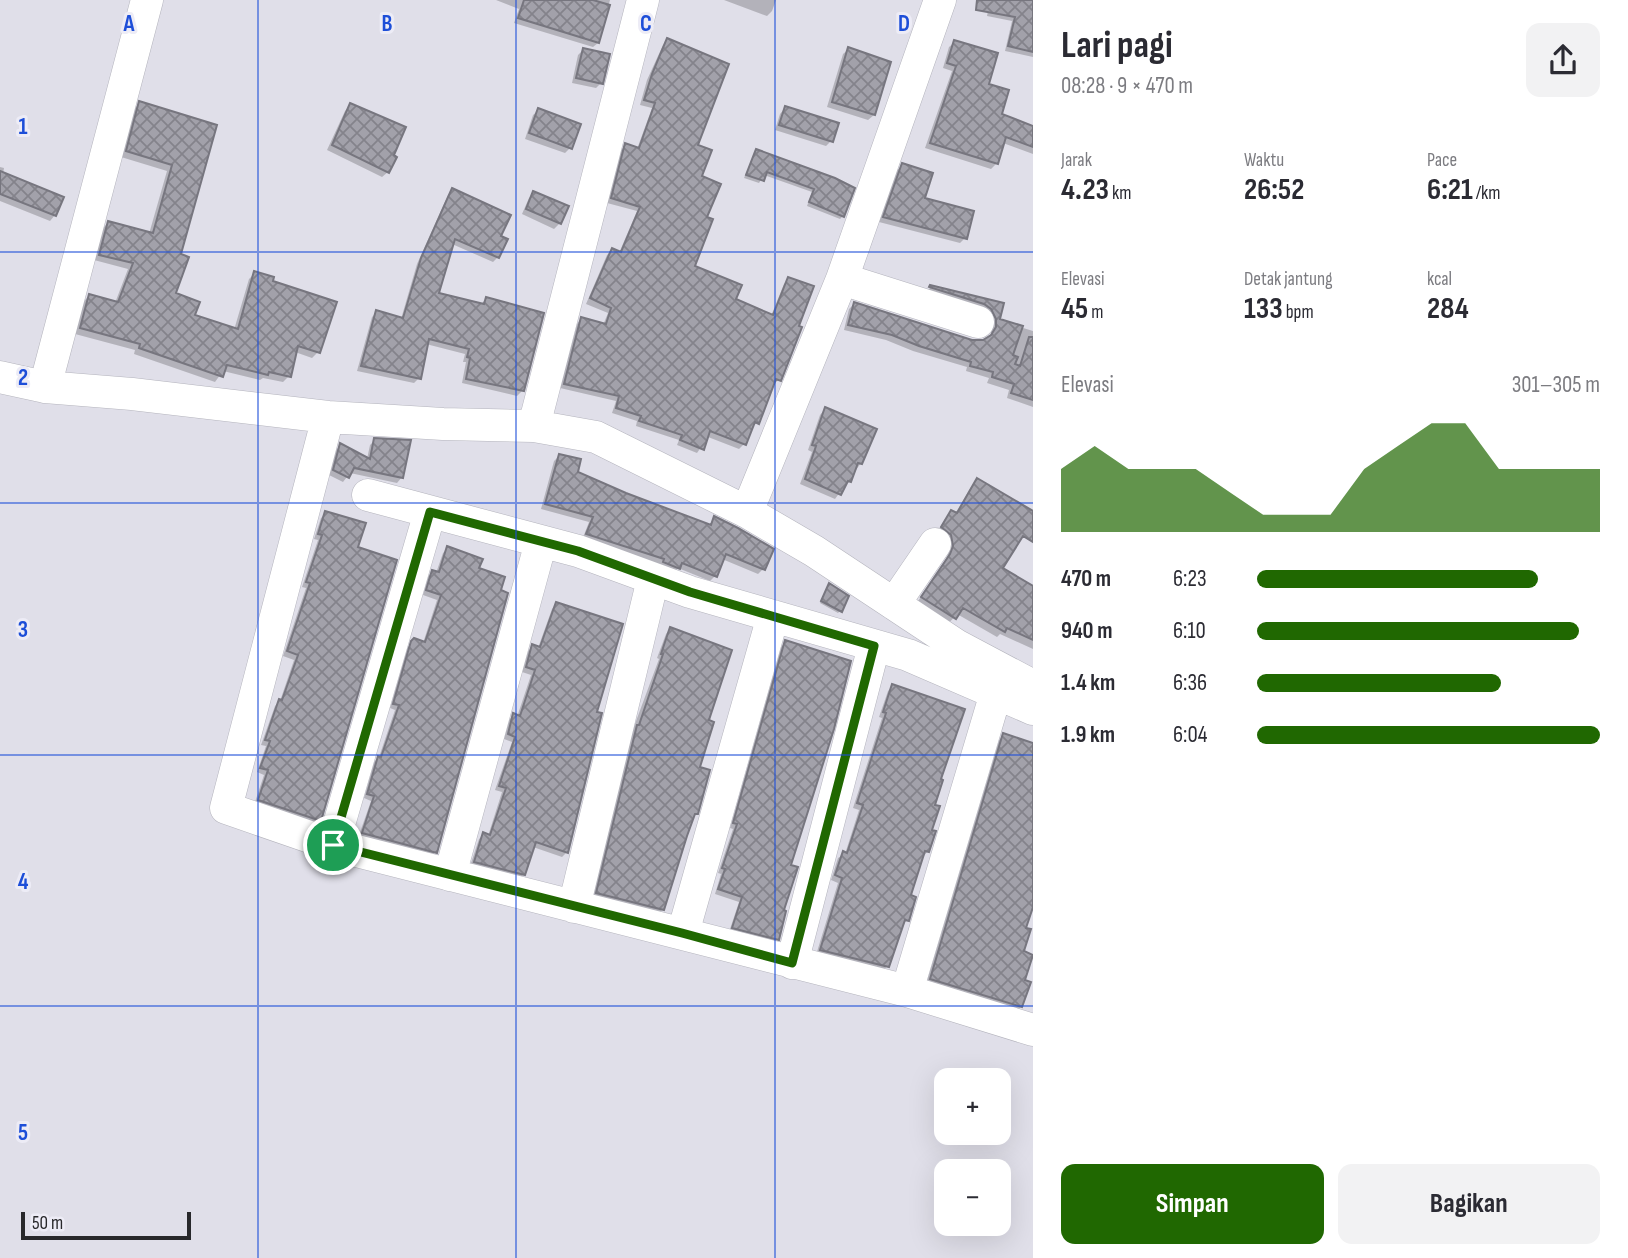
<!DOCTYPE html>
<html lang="id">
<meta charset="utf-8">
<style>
:root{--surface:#fff;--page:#f2f2f3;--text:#2b2b33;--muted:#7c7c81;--accent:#206801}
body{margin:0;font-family:"Sofia Sans Condensed",sans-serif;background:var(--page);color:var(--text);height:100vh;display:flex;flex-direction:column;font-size:26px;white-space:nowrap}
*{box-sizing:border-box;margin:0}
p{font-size:23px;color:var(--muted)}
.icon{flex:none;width:38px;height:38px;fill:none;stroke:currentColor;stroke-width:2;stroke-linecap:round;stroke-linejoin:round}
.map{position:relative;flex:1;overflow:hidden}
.details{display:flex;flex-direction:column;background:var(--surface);width:595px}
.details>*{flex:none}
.buttons{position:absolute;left:934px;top:1068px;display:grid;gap:14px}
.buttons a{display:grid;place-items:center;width:77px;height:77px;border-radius:14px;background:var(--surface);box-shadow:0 7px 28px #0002;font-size:35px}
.scale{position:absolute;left:21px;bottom:18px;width:170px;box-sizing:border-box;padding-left:7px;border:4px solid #28282b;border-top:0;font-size:19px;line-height:24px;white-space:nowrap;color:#28282b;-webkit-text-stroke:5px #edecf6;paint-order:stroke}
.pin{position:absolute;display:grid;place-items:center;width:60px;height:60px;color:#fff;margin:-30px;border:4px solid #fff;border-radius:50%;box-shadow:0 2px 7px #0007}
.round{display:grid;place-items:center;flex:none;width:74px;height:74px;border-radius:14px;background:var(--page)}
.head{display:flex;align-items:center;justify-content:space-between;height:119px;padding:0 28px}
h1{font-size:38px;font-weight:700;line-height:52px}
.stats{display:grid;grid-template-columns:repeat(3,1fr);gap:10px;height:119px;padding:7px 28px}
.stats div{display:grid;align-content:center}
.stats b{font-size:30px;font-weight:700}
.stats small{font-size:19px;font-weight:400}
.stats p{font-size:19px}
.chart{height:196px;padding:14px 28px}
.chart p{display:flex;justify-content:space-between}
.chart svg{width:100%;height:126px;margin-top:7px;fill:var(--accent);opacity:.7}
.cta{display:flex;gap:14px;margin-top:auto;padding:14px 28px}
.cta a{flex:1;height:80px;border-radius:14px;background:var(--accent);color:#fff;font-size:28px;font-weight:700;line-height:80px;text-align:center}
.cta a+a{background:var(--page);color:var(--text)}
ul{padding:0 28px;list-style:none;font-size:23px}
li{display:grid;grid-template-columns:112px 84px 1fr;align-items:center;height:52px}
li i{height:18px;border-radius:9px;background:var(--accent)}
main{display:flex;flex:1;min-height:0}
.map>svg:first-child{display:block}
.shadow{fill:#0003}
.building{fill:url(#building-cross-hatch);stroke:#77767f;stroke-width:2}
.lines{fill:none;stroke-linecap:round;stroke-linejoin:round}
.minor-casing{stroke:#b4b4bd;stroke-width:33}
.minor{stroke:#fff;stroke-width:32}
.route-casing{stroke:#fff;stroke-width:14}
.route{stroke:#206801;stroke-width:9}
.grid{fill:none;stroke:#1d4ed8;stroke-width:2;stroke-opacity:0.55}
.grid-label{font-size:23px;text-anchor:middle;font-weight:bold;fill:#1d4ed8;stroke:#edecf6;stroke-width:6;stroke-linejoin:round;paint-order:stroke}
</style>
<main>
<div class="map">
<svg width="1033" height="1258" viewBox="0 0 1033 1258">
<defs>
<pattern id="building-cross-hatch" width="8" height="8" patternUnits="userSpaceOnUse" patternTransform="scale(1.75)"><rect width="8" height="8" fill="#a2a1aa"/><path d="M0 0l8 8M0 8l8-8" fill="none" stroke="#84838b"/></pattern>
</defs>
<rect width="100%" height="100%" fill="#e0dfe9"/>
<path class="shadow" d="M496,0H610L598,43L593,47L514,23L519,9Z
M724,0H776L772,11L767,16Z
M990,0H1033V57L1005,51L1012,21L987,16Z
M668,40L696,146L700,177L705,217L693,267L733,300L771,316L784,284L789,279L779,380L773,384L757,423L751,427L744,444L739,449L708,437L697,453L677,445L679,440L636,426L637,421L612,413L616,401L560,388L577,324L581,319L603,325L608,313L586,304L607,255L612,250L619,253L637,211L607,203L621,150L626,145L637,149L652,108L640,105L647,80L663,45Z
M955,42L987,85L1000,115L1033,128V154L1003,143L996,164L991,169L925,148L952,71L943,68L949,47Z
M584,49L601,83L596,88L572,83L578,55Z
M849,49L874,115L868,120L827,107L843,54Z
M140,103L215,126L179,255L173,294L193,316L234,330L249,279L255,273L270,282L318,352L312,358L295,352L289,376L283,382L263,378L260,380L223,371L215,382L134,354L135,350L75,334L83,302L89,296L115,303L128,269L94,260L102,229L108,223L149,234L167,171L121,157L134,109Z
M350,106L392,156L388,172L382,177L327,150L345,111Z
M785,108L831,141L826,146L775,130L780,114Z
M539,110L570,148L565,153L525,139L533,115Z
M756,151L835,180L843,216L840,219L807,206L812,192L764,175L759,183L744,178Z
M903,165L923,199L965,238L960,243L879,222L897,170Z
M0,167L4,168L3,174L55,215L50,221L0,201Z
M453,190L498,237V257L493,262L452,244L437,294L481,304L486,299L522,391L517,396L462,383L466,362H463L465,354L426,344L419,378L414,383L357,371L372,317L377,312L401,319L417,264L448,195Z
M534,193L560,223L554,229L522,214L529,198Z
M931,287L1002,304L998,320L1033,331V407L1007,398L1009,390L987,383L989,378L966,371L967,367L913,351L886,340L844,330L849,309L854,304L973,341H983L988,339L991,334V324L925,293Z
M825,409L861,463L835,499L800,484L812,452L808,450L820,415Z
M375,440L402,477L397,483L350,473L343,482L329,475L336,450L341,445L367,459L370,445Z
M559,456L576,473L708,526L715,518L763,569L758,574L722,559L715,576L710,581L678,568L673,573L582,540L589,522L541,509L554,461Z
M977,481L1033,513V517L1000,569L1033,588V649L1000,634L997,637L957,614L948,624L916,604L944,563L948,554L945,542L936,534L945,519L952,512L955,514L971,487Z
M326,513L356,548L319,820L314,825L254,805L264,775L257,772L266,746L261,745L275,706L280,701L294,660L283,656L306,588L302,587L318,540L314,539L321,518Z
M448,548L477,569L436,852L431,856L358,838L371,801L364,798L374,762L379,757L395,710L390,708L407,648L415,640L423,643L437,600L423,595L428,576L433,572L436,573L443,553Z
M827,587L840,611L838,613L820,603Z
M556,604L595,713L567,852L562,857L533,847L524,874L519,879L470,866L479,839L484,834L488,836L502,792L495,790L512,742L504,739L509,720L514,715L517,717L531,675L522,672L528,651L533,646L538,648L552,609Z
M670,629L707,721L697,768L696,813L692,817L663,909L658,914L592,898L632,732L659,659L657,658L666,634Z
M786,642L789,866L778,939L773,943L729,932L739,902L715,894L721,874L718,873L733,829L730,828L781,647Z
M893,686L939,780L933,806L928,851L923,857L908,896L907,920L902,925L887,966L882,972L816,955L838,883L831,880L838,858L845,854L859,810L853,808L882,718L879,717L888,691Z
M1004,735L1033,752V902L1024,929L1021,1007L1016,1011L926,984L999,740Z"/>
<path class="building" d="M524,0H593L610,5L599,43L518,18Z
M977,0H1033V52L1008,46L1015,17L976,10Z
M667,38L729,64L698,145L712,150L702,176L721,184L707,217L713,219L695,266L742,285L736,299L773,315L788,277L814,286L799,326L802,327L781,381L776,379L759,424L755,422L746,445L710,431L704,450L680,440L682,435L639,421L641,416L616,408L619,396L564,384L581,317L606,324L611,308L590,298L612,248L621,252L640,207L611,198L625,143L639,148L655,103L644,100L652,74Z
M954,40L998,53L989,84L1009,90L1002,114L1033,126V147L1006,137L998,164L930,143L956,66L947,63Z
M848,47L891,62L875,115L832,102Z
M583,48L610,54L603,84L576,78Z
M139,101L217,125L181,254L189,257L176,293L200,302L195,315L238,329L254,271L274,277L273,281L337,302L320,353L298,346L291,377L269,372L268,375L227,365L223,377L139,348L140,344L80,328L89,294L118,302L133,263L99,255L108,221L153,233L172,165L126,151Z
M350,103L406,127L394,155L397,157L389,173L332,145Z
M785,106L839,123L833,142L779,125Z
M538,108L581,124L572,149L529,133Z
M756,149L835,178L855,188L844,217L809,202L814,189L767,172L764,181L746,175Z
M902,163L933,173L925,198L974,211L967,239L883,217Z
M0,171L64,197L56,216L0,194Z
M452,188L511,215L501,236L508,239L499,258L455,239L439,293L484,304L486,297L544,313L524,391L466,379L470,358L467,357L469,349L429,339L421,379L361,366L376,310L403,318L421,258Z
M533,191L569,206L561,224L526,209Z
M930,285L1004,303L1000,319L1023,326L1013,355L1018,357L1015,364L1020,366L1029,337H1033V400L1011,393L1014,384L992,377L993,372L970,366L971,362L919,346L892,335L848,325L854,302L972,340H983L991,335L996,327V319L991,309L984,304L929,287Z
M825,407L877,429L862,464L858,463L851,482L848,481L841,495L805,479L816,446L812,445Z
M374,438L411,440L403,478L354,468L349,478L333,470L340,443L370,459Z
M559,454L581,459L578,472L626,493L711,525L714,516L738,528L774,549L765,570L726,554L717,577L682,563L680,569L663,562L664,559L586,534L593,517L545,504Z
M977,478L1033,511V542L1023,536L1003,568L1033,586V640L1007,628L1005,632L963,608L956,619L921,597L950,554L953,546L951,535L941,527L951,510L957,513Z
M325,511L366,523L358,547L397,560L321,821L258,800L268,770L260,768L270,741L265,740L279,699L282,700L298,655L287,651L310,583L306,582L322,535L318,534Z
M447,546L483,559L479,568L505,577L501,590L508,593L437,853L362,833L374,796L367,794L378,756L381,757L399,705L393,704L411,641L414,638L425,642L441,595L426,590L432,570L439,572Z
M829,583L849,596L842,612L821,601Z
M556,602L623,624L597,712L602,713L568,853L536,842L525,875L474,862L483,832L490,835L506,788L499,786L515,737L508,734L513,713L520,716L535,670L526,667L532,644L540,647Z
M670,627L732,650L709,720L714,722L700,767L710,770L698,814H695L687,836L664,910L596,893L637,725H639L663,654H661Z
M785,640L851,661L834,729L791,865L798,867L784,910L786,911L779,940L732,928L742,897L718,889L725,869L722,868L737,824L733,823Z
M892,684L965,709L941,779L943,780L935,805L940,806L932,830L936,831L929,852L925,851L911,895L916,897L909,921L905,920L889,967L820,950L842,878L835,875L843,851L847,853L863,805L857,803L886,713L883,712Z
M1003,733L1033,743V907L1026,928L1031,929L1024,951L1033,955L1025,980L1031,982L1022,1007L930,979Z"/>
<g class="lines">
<g class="minor-casing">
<path id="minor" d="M842,279L978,322
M0,377L45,387L132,394L328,417L443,424L534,426L596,437L747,512L814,551L956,645L1033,686
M45,387L147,0
M328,417L226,808L333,845L907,991L1033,1030
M534,426L643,0
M368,495L578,551L690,592L908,655L1033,709
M747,512L842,279L940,0
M894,604L935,544
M333,845L430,512
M450,875L541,542
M574,907L653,579
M683,933L773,616
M792,963L874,646
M907,991L996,693"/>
</g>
<use href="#minor" class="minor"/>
</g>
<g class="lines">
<g class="route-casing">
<path id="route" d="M430,512L578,551L690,592L874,646L792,963L682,933L333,845Z"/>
</g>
<use href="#route" class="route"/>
</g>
<path class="grid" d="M258,0V1258M516,0V1258M775,0V1258M0,252H1033M0,503H1033M0,755H1033M0,1006H1033"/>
<g class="grid-label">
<text x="129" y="31">A</text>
<text x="387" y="31">B</text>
<text x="646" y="31">C</text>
<text x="904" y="31">D</text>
<text x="23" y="134">1</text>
<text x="23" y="385">2</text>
<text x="23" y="637">3</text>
<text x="23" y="889">4</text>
<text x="23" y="1140">5</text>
</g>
</svg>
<div class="buttons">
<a>+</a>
<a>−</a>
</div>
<div class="scale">50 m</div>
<div class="pin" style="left:333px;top:845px;background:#1e9e55"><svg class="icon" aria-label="arrive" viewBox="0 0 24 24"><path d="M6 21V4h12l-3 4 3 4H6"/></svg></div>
</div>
<section class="details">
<div class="head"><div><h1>Lari pagi</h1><p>08:28 · 9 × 470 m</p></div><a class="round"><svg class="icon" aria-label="share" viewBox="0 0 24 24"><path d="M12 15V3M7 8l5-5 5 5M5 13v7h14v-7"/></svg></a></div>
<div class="stats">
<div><p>Jarak</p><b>4.23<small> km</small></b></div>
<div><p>Waktu</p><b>26:52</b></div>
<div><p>Pace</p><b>6:21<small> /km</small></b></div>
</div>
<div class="stats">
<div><p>Elevasi</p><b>45<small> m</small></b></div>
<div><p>Detak jantung</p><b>133<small> bpm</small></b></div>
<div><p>kcal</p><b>284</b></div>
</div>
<div class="chart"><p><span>Elevasi</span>301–305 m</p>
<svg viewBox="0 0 160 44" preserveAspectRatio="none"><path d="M0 44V22L10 14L20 22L30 22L40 22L50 30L60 38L70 38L80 38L90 22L100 14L110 6L120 6L130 22L140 22L150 22L160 22V44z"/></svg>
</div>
<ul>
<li><b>470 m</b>6:23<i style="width:82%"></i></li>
<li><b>940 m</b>6:10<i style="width:94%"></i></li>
<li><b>1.4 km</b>6:36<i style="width:71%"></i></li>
<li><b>1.9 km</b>6:04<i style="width:100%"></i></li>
</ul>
<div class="cta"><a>Simpan</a><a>Bagikan</a></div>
</section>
</main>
